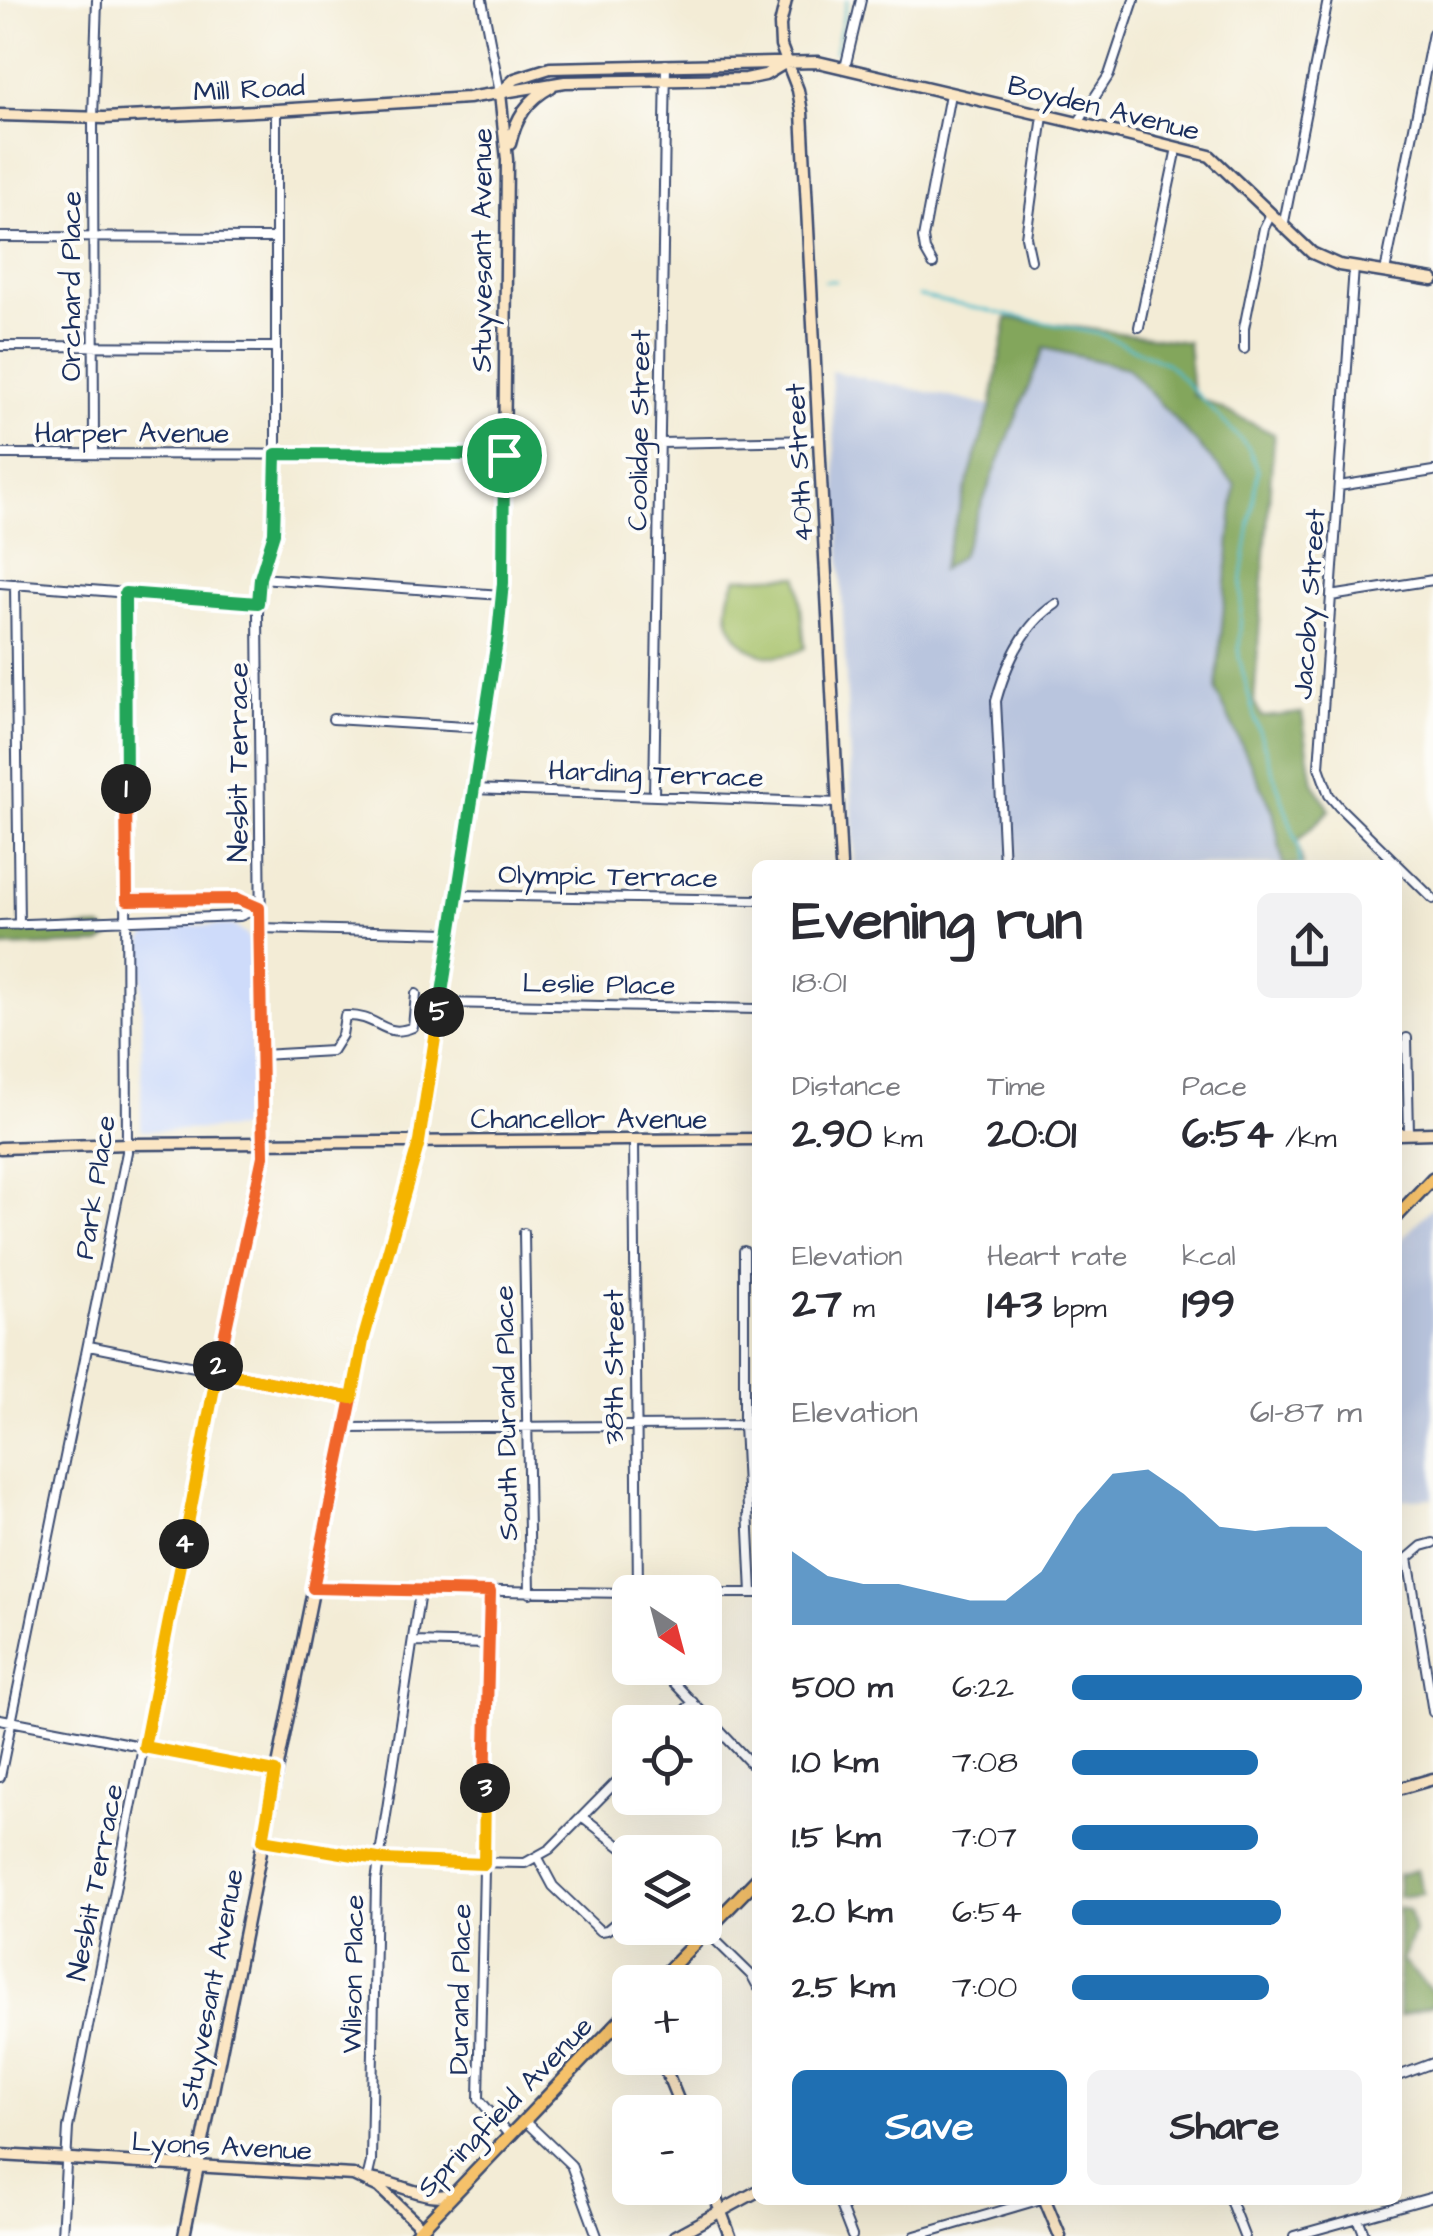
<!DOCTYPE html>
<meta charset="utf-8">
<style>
:root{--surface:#fff;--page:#f2f2f3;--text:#2b2b33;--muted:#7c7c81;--accent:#1f6fb2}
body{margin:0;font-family:"Architects Daughter",sans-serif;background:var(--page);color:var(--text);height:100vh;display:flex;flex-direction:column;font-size:38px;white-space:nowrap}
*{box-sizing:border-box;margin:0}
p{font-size:32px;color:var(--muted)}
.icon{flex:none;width:55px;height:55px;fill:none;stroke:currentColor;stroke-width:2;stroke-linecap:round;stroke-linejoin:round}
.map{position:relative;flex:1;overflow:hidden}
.side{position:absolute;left:752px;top:860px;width:650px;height:1345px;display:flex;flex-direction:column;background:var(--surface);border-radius:15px;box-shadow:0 10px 40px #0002}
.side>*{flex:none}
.needle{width:65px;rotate:144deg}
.tools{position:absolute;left:612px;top:1575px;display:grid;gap:20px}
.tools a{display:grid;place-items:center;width:110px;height:110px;border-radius:15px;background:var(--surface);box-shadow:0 10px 40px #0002;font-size:50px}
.pin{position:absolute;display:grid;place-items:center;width:85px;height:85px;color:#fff;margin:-42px;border:5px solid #fff;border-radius:50%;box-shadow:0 2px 10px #0007}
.km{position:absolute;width:50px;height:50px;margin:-25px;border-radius:50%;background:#222;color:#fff;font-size:28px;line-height:50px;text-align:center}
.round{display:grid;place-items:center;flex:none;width:105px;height:105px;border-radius:15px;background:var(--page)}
.headline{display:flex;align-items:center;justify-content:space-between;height:170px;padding:0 40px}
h1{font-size:55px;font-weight:700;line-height:75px}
.figures{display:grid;grid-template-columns:repeat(3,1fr);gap:15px;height:170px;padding:10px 40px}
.figures div{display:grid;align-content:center}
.figures b{font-size:42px;font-weight:700}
.figures small{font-size:28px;font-weight:400}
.figures p{font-size:28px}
.chart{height:280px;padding:20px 40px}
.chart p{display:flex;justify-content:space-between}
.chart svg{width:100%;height:180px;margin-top:10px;fill:var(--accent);opacity:.7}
.primary-button{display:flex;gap:20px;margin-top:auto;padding:20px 40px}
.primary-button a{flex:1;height:115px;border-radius:15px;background:var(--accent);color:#fff;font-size:40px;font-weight:700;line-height:115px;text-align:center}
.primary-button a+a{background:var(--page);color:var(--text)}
ul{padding:0 40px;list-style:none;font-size:32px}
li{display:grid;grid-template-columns:160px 120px 1fr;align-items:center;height:75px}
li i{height:25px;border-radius:12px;background:var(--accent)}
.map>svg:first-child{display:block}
.built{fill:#cedbfa}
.industrial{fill:#b9c5de}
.green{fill:#a4c066;stroke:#607862;stroke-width:2.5}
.forest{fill:#83a65b;stroke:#4f6a5c;stroke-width:2.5}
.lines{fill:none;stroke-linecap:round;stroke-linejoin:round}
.stream{stroke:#50bcca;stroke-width:2.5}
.street-casing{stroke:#3b4b70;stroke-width:12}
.secondary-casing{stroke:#3b4b70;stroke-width:15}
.primary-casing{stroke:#3b4b70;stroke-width:16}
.street{stroke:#fff;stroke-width:8}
.secondary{stroke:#fbe6c4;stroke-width:10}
.primary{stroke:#f5c16b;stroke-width:11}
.split-1-casing{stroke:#fff;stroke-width:20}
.split-2-casing{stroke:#fff;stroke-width:20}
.split-3-casing{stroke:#fff;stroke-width:20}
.split-4-casing{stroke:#fff;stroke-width:20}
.split-5-casing{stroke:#fff;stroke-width:20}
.split-6-casing{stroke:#fff;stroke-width:20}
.split-1{stroke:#22a559;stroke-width:12}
.split-2{stroke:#f0652b;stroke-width:12}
.split-3{stroke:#f0652b;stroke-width:12}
.split-4{stroke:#f5b400;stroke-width:12}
.split-5{stroke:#f5b400;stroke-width:12}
.split-6{stroke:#22a559;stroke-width:12}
.labels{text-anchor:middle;stroke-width:8;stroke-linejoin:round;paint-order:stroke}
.street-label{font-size:28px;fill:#1b2f5e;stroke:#fdfcf7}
</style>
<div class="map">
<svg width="1433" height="2236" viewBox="0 0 1433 2236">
<rect width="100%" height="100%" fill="#fdfcf7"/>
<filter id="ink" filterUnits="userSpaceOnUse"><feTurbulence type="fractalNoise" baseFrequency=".01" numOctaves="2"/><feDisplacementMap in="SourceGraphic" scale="20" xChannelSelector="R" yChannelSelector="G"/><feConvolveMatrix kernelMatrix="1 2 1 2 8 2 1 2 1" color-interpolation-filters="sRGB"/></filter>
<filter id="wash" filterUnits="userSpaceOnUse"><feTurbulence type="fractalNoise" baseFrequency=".0048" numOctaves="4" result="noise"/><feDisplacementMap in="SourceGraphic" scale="40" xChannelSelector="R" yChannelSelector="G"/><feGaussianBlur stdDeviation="2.25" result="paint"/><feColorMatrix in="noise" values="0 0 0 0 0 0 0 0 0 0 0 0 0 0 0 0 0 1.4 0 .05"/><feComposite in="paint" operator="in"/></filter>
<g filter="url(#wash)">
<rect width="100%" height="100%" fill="#f3ecd6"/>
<path class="built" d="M232,925L246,934L251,944L252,1128L144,1131L141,1128L142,941L150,930L160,926Z"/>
<path class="industrial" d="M1044,348L1127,368L1236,485L1216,691L1273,811L1283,865H855L831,371L992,406L942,569L961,556Z
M1433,1206V1498L1398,1500V1243Z"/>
<path class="green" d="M798,576L805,648C756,676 707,627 737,578Z"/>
<path class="forest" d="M1007,318L1188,342L1193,395L1274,434L1254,702L1262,717L1302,713L1313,782L1330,810L1297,842L1303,865H1283L1273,811L1216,691L1235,485L1127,368L1044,348L961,556L941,570L991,406Z
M101,927L111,935L100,944L0,947V932Z
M1417,1870L1423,1894L1398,1897V1875Z
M1398,1908L1409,1910L1414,1932L1402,1961L1433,1992V2005L1399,2016Z"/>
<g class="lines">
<path class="stream" d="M835,52L847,0
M825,281H836
M919,296L1103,335L1168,364L1248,447L1258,470L1242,577L1239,657L1254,716L1298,846L1300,865"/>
</g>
</g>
<g filter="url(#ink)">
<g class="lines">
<g class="street-casing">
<path id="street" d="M482,0L500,93
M845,68L861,0
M1078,123L1109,75L1134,0
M1283,227L1328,0
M0,237L276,238
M1031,260L1026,237L1043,116
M933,264L925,250L923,238L950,94
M1354,267L1319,767L1329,795L1339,807L1433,899
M1385,272L1433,33
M1139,327L1177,148
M0,346L276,347
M1244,349V328L1264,228L1271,214
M660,443L819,440
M0,454L503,455
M94,454L93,118L97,0
M1339,486L1433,471
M260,578L502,595
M0,583L258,603
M15,584L19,925
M1331,596L1433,580
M333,719L482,728
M473,789L838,803
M654,796L666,64
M1004,865L996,701C1006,665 1024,624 1056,604
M457,895L758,900
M127,900L238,899L259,908
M0,925L240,916L259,908
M260,928L450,933
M440,1003L758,1009
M1407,1038L1409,1134
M261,1055L332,1051L342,1035L345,1016C379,1014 383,1040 413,1027L416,994
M634,1140L638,1592
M524,1233L530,1593
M744,1251V1425L752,1593
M89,1346L351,1398
M345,1428L758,1425
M1433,1543L1422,1546L1408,1558L1433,1712
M313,1588L630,1593
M490,1592L479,2099L510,2136
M705,1593H758
M413,1642L488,1644
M660,1668L758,1771
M0,1719L275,1772
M673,1722L693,1702
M0,1777L127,1152L125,593
M583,1817L630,1854
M263,1840L384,1860L525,1863L550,1849L630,1768
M538,1858L553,1886L600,1931L607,1930L630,1911
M706,1931L752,1976L758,1987
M1398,2076L1433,2063
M525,2121L571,2165L597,2236
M367,2179L371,2162L376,1881L420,1592
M838,2200L852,2236
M1230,2200L1244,2236
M1358,2218L1365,2236
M62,2236L68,2128L217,1372L263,1156L258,613L260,578L276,523V110
M915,2236L1038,2200
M1294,2236L1433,2197"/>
</g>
<g class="secondary-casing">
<path id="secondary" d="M786,0L780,25L781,46L798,90L802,112L841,865
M500,93L515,79L550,68L818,62L1078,123L1210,156L1312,253L1339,265L1433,280
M0,115L104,118L276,110L468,98L565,82L746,79L765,75L785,63
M510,144C516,118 527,100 551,87
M1398,1134L1433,1133
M0,1148L128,1144L758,1139
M1398,1789L1433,1779
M661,2058L683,2112
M0,2155L353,2175L379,2187L422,2228
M705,2170L730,2236
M367,2179C397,2180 429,2205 456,2192
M1045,2200L1060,2236
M184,2236L363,1341L419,1142L498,634L503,583L507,160L500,93
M675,2236L758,2191"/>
</g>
<g class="primary-casing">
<path id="primary" d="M1398,1215L1433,1178
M657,1982L758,1878
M414,2236L630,2010"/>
</g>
<use href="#street" class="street"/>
<use href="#secondary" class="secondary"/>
<use href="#primary" class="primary"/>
</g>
</g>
<g class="lines" filter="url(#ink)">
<g class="split-1-casing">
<path id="split-1" d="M126,789L125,593L258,603L260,578L274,533L276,454L504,455"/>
</g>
<g class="split-2-casing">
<path id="split-2" d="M126,789L127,900L238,899L259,908L263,1156L218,1366"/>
</g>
<g class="split-3-casing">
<path id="split-3" d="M218,1366L217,1372L352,1398L313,1588L490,1592L485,1788"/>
</g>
<g class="split-4-casing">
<path id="split-4" d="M184,1544L144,1747L275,1772L263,1840L384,1860L484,1864L485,1788"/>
</g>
<g class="split-5-casing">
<path id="split-5" d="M184,1544L217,1372L352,1398L363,1341L419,1142L439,1012"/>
</g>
<g class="split-6-casing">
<path id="split-6" d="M439,1012L498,634L503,583L504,455"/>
</g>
<use href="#split-1" class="split-1"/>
<use href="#split-2" class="split-2"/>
<use href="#split-3" class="split-3"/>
<use href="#split-4" class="split-4"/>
<use href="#split-5" class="split-5"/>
<use href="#split-6" class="split-6"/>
</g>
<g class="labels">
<g class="street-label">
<text transform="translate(249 88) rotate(-3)" y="10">Mill Road</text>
<text transform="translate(1104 107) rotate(14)" y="10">Boyden Avenue</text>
<text transform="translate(481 250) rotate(-90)" y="10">Stuyvesant Avenue</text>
<text transform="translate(70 286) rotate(-90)" y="10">Orchard Place</text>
<text transform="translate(638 430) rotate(-89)" y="10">Coolidge Street</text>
<text x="132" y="442">Harper Avenue</text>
<text transform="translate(798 463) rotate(-93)" y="10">40th Street</text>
<text transform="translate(1308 604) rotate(-86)" y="10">Jacoby Street</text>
<text transform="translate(237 762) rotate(-90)" y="10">Nesbit Terrace</text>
<text transform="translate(656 773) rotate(2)" y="10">Harding Terrace</text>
<text transform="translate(608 875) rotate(1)" y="10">Olympic Terrace</text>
<text transform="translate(599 983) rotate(1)" y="10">Leslie Place</text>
<text x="589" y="1128">Chancellor Avenue</text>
<text transform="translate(94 1187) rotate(-81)" y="10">Park Place</text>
<text transform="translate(613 1367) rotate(-90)" y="10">38th Street</text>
<text transform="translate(505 1413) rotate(-91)" y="10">South Durand Place</text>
<text transform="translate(94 1882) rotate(-79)" y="10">Nesbit Terrace</text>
<text transform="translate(352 1974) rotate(-89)" y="10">Wilson Place</text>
<text transform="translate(210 1989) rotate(-79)" y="10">Stuyvesant Avenue</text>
<text transform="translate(459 1989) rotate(-89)" y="10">Durand Place</text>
<text transform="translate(504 2106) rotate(-46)" y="10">Springfield Avenue</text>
<text transform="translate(222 2145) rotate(3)" y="10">Lyons Avenue</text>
</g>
</g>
</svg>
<div class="tools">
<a><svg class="needle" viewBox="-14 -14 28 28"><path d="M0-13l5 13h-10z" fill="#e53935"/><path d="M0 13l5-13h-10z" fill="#7c7c81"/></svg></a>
<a><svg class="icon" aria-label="locate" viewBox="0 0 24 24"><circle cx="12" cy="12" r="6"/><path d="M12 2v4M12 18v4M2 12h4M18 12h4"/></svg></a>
<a><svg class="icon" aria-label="layers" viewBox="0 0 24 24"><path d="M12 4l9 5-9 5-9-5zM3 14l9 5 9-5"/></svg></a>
<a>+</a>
<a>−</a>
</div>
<div class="pin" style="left:504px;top:455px;background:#1e9e55"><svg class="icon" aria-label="arrive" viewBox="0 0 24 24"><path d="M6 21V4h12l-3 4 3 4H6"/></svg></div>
<b class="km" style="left:126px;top:789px">1</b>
<b class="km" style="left:218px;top:1366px">2</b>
<b class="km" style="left:485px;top:1788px">3</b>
<b class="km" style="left:184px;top:1544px">4</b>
<b class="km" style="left:439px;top:1012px">5</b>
<section class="side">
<div class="headline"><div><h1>Evening run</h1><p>18:01</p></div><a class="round"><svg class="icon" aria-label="share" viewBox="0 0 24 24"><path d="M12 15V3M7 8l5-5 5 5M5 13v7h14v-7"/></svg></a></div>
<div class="figures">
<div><p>Distance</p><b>2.90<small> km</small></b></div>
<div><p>Time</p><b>20:01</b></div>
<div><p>Pace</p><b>6:54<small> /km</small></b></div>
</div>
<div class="figures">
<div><p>Elevation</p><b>27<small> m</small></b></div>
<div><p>Heart rate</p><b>143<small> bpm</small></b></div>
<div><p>kcal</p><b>199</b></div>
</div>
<div class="chart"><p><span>Elevation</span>61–87 m</p>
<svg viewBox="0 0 160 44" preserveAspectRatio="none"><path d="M0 44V26L10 32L20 34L30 34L40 36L50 38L60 38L70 31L80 17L90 7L100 6L110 12L120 20L130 21L140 20L150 20L160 26V44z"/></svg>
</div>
<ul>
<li><b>500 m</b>6:22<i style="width:100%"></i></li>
<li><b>1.0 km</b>7:08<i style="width:64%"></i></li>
<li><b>1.5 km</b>7:07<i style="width:64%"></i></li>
<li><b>2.0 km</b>6:54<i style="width:72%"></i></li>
<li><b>2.5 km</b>7:00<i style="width:68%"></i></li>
</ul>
<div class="primary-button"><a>Save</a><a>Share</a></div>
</section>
</div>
